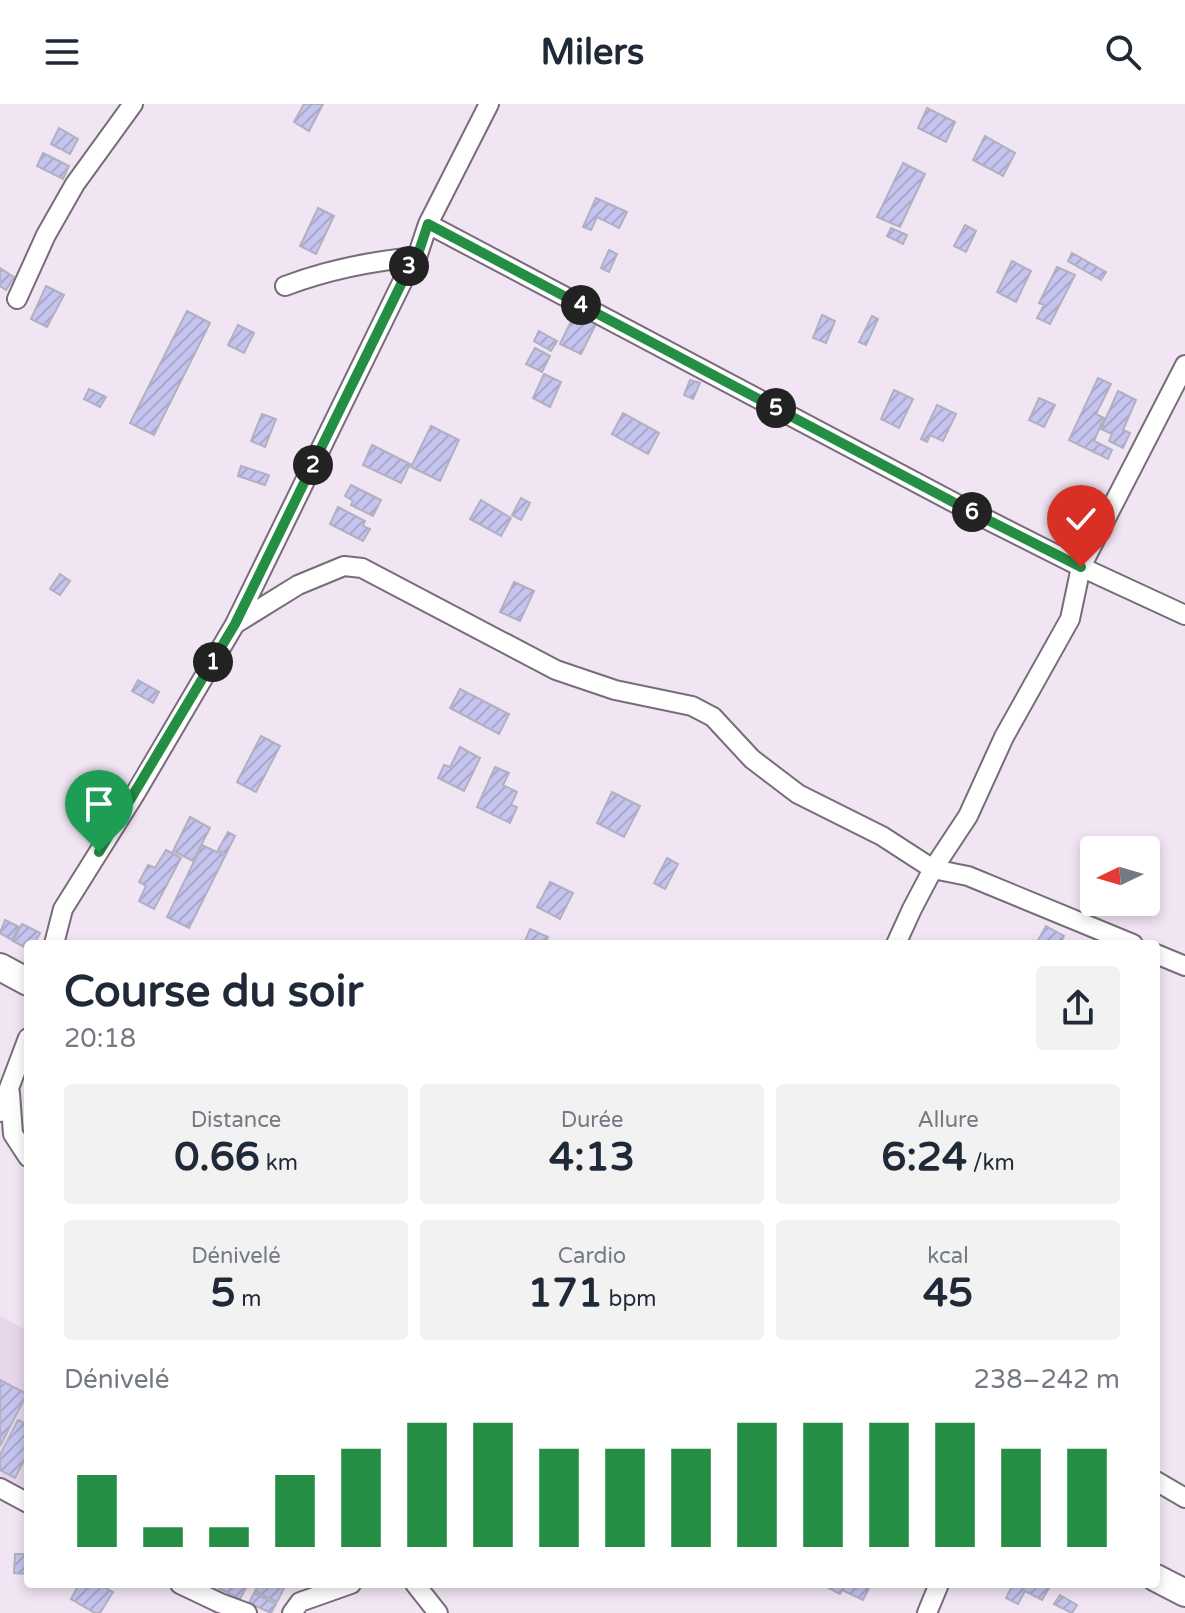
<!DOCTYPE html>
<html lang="fr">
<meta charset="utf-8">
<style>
:root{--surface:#fff;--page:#f2f2f3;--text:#1f2937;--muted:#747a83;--accent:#258e45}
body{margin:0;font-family:"Varela Round",sans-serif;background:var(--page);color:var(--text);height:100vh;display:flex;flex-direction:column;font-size:30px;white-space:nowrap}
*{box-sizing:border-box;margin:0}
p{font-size:26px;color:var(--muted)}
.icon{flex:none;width:44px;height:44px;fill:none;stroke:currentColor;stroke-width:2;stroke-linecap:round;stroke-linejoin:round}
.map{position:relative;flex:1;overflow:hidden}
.sheet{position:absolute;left:24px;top:836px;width:1136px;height:648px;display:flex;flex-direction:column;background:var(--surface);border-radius:8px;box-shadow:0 4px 12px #0003}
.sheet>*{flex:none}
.needle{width:52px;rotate:265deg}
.controls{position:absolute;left:1080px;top:732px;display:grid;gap:16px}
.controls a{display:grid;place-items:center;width:80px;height:80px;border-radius:8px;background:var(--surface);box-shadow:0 4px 12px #0003;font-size:40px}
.pin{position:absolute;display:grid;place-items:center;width:68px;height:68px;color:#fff;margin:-82px -34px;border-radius:50% 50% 50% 0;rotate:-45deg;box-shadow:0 0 8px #0007}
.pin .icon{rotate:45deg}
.km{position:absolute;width:40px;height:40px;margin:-20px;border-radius:50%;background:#222;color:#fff;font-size:22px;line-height:40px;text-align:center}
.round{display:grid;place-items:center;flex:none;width:84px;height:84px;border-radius:8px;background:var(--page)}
.head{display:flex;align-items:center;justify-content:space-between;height:136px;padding:0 40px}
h1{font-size:44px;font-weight:800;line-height:60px}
.metrics{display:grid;grid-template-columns:repeat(3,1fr);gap:12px;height:136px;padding:8px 40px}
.metrics div{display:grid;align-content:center;border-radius:8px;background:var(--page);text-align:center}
.metrics b{font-size:40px;font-weight:800}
.metrics small{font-size:22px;font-weight:400}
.metrics p{font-size:22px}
.chart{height:224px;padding:16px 40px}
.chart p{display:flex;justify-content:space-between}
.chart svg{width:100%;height:144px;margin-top:8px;stroke:var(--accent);stroke-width:6}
header{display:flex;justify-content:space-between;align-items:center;height:104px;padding:0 40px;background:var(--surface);font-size:36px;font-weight:800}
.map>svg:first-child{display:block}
.built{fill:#e7d6ea}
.building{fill:url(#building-hatch);stroke:#b0b0c1;stroke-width:2}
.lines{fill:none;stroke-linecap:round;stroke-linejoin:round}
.minor-casing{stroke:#776c79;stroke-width:22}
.highway-casing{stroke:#776c79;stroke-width:30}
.minor{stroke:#fff;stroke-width:18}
.highway{stroke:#fff;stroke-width:26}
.route-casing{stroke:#fff;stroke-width:16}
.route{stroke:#258e45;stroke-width:10}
</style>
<header><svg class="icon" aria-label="menu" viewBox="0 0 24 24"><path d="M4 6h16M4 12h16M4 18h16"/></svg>Milers<svg class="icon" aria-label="search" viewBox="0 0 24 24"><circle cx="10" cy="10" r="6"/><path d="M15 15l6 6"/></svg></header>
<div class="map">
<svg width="1185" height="1509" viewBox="0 0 1185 1509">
<defs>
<pattern id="building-hatch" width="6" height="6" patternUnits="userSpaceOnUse" patternTransform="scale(2)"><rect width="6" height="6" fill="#c5c4ee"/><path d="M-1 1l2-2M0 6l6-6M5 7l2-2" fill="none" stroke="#a9a8cc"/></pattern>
</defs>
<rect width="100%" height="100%" fill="#f1e5f3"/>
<path class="built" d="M0,1212L28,1227V1393L0,1378Z"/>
<path class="building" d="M304,0H323L309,27L294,18Z
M927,4L955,18L946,38L918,24Z
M59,24L78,35L70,50L51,40Z
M985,32L1015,49L1003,72L973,56Z
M43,49L69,62L63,75L37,62Z
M903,59L925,70L900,123L877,113Z
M596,94L627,108L619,124L597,113L591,126L583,123Z
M318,104L334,112L316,150L300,142Z
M965,121L976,127L966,148L954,142Z
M891,124L907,131L903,140L887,132Z
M609,146L617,150L609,168L601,164Z
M1072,149L1106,168L1101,176L1068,157Z
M1012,157L1031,167L1016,198L997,188Z
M1057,163L1075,171L1050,220L1037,214L1044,201L1039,199Z
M0,164L14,173L6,186L0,182Z
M46,182L64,191L47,223L31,215Z
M187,207L210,219L154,331L130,319Z
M576,207L597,218L581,250L560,240Z
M822,211L835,217L826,239L813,234Z
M872,212L878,215L866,241L859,238Z
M238,221L254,229L244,249L228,241Z
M539,227L557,237L551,247L534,237Z
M535,244L550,252L542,268L526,260Z
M544,270L561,278L550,303L533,294Z
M1098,274L1111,280L1096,310L1104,314L1094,337L1112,346L1108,355L1069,336Z
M690,276L700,279L693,295L684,291Z
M89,285L106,293L100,303L84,295Z
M894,286L913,295L899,324L881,315Z
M1118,287L1136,296L1123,326L1130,329L1123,344L1109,337L1112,330L1101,325Z
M1039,294L1055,301L1044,323L1029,316Z
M937,301L956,310L943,337L930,331L927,338L921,335Z
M623,309L659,329L648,350L612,330Z
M262,310L276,315L265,343L251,337Z
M431,322L459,336L440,377L411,363Z
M372,341L410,360L401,379L363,361Z
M241,362L269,371L265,381L238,372Z
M351,381L381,396L373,412L351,401L353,397L345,392Z
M521,394L530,399L521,416L512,411Z
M481,396L511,414L501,432L470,415Z
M338,403L365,417L363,422L370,425L363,437L330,420Z
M60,470L70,477L60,491L50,485Z
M514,478L534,487L520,517L500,508Z
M138,576L159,588L153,599L132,587Z
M460,585L509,610L499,630L450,604Z
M261,632L280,642L256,688L237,678Z
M460,643L480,654L464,687L438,674L444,661L450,663Z
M495,663L509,669L503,681L517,688L511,701L517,703L510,719L477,703Z
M612,688L640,702L624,733L597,719Z
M190,713L210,724L193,757L173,747Z
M228,728L235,732L226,750L218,746Z
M202,741L225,752L189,824L167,813Z
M166,746L181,754L154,805L139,797L146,782L139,778L148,761L155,764Z
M667,754L678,760L665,785L654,779Z
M550,778L573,789L560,815L537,803Z
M5,816L19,823L12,836L0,829Z
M22,820L40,829L34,840H28V845L13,837Z
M1046,822L1064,832L1060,840H1036Z
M530,825L548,833L545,840H524Z
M0,1276L27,1290L0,1342Z
M18,1316L28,1321V1349L15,1374L0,1366V1351Z
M15,1450H28V1470L14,1469Z
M79,1480H99L113,1488L100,1509H95L71,1495Z
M220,1480H248L240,1495L218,1484Z
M259,1480H276L284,1484L277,1498L255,1487Z
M821,1480H871L863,1496L842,1486L840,1490Z
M1013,1480H1042L1049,1484L1042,1496L1025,1487L1018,1500L1006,1494Z
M254,1489L276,1500L271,1509L249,1499Z
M1060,1491L1077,1501L1072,1509L1054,1500Z"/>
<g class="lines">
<g class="minor-casing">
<path id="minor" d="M428,120L970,407L1081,463L1185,511
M285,182C327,166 372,157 417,153
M17,195L46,131L75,80L133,0
M235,520L298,481L344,462L362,464L556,566L615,586L692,602L713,613L752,655L798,690L882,732L933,765L968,772L1133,840
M54,840L63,805L135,690L235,520L411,160L417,153L428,120L489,0
M896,840L912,805L933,765L968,712L1004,633L1070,515L1081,463L1185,261
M1156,850L1185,862
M10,989L13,1030L28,1053
M0,1008L28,934
M1156,1377L1185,1394
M0,1384L28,1399
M180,1480L220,1499L247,1509
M415,1480L438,1509
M292,1509L300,1498L351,1480
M927,1509L939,1480"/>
</g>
<g class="highway-casing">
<path id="highway" d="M0,863L28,878
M1156,1474L1185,1489"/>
</g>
<use href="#minor" class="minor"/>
<use href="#highway" class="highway"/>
</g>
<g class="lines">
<g class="route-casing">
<path id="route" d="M99,748L235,520L411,160L417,153L428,120L970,407L1081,463"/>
</g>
<use href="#route" class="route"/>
</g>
</svg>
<div class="controls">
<a><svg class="needle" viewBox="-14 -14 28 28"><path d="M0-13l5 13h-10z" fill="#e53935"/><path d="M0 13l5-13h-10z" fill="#747a83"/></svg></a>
</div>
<div class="pin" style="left:99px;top:748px;background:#1e9e55"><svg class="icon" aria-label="arrive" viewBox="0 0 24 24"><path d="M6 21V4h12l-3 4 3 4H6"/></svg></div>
<div class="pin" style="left:1081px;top:463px;background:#d93025"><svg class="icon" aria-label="check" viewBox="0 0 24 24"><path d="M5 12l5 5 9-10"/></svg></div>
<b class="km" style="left:213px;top:558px">1</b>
<b class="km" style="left:313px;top:361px">2</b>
<b class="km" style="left:409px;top:162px">3</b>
<b class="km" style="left:581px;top:201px">4</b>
<b class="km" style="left:776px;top:304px">5</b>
<b class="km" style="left:972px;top:408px">6</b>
<section class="sheet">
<div class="head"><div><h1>Course du soir</h1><p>20:18</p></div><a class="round"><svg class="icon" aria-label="share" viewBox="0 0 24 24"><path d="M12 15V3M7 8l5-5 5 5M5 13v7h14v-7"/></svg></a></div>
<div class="metrics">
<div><p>Distance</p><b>0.66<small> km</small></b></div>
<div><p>Durée</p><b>4:13</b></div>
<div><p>Allure</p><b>6:24<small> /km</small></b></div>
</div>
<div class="metrics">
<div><p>Dénivelé</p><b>5<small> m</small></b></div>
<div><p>Cardio</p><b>171<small> bpm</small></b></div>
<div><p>kcal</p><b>45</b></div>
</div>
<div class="chart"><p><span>Dénivelé</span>238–242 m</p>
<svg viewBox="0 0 160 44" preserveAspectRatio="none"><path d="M5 44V22M15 44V38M25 44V38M35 44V22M45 44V14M55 44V6M65 44V6M75 44V14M85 44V14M95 44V14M105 44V6M115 44V6M125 44V6M135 44V6M145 44V14M155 44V14"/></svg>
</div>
</section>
</div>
